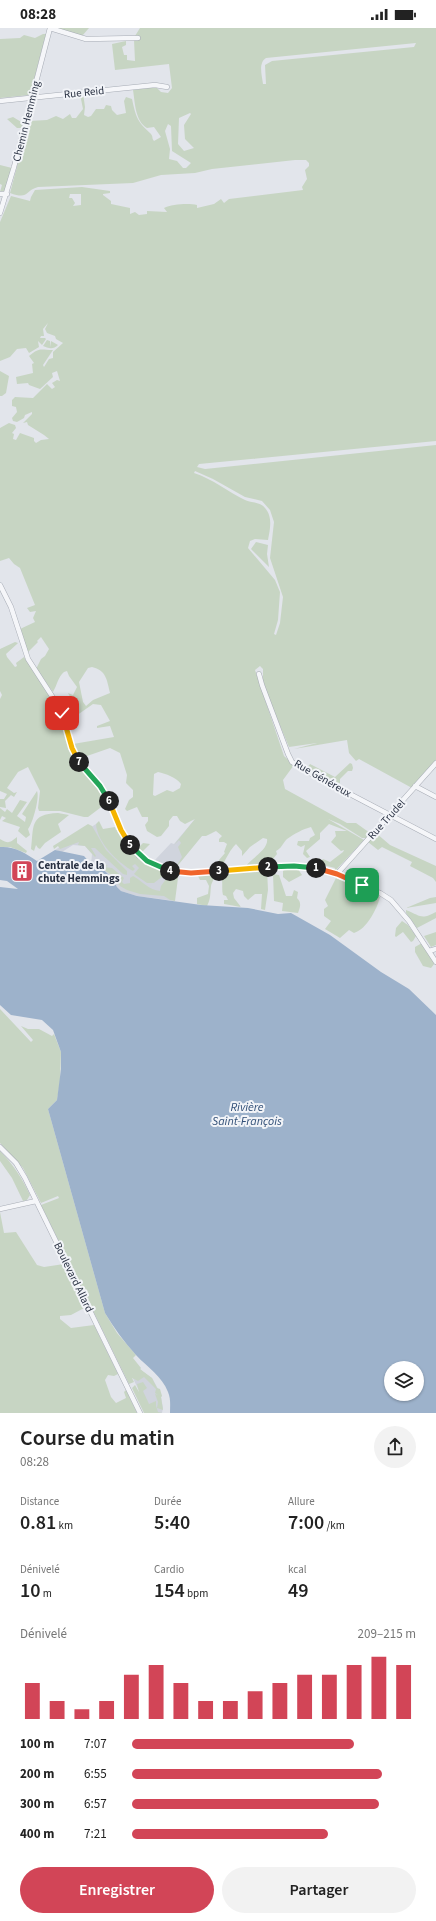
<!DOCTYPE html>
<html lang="fr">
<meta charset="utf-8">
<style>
:root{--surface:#fff;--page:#f2f2f2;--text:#222;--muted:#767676;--accent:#d24557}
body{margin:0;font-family:"Source Sans 3",sans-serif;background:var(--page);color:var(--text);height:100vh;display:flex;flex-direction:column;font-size:15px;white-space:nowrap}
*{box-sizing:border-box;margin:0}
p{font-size:13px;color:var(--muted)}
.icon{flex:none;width:22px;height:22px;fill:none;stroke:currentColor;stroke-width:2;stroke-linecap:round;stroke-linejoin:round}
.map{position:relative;height:1385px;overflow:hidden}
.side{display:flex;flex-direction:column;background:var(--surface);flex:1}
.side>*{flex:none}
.tools{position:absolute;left:384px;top:1333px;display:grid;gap:8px}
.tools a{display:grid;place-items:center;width:40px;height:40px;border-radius:50%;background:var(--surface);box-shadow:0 1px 3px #0004;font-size:20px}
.pin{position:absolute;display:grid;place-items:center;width:34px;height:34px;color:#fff;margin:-17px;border-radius:8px;box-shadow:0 2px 6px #0006}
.km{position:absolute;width:20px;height:20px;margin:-10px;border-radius:50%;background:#222;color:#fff;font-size:11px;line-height:20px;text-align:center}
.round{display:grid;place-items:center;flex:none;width:42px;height:42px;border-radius:21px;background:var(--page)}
.overview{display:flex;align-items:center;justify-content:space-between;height:68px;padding:0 20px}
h1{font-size:22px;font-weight:600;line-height:30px}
.stats{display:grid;grid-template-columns:repeat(3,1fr);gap:6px;height:68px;padding:4px 20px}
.stats div{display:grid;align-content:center}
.stats b{font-size:20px;font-weight:600}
.stats small{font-size:11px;font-weight:400}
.stats p{font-size:11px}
.chart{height:112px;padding:8px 20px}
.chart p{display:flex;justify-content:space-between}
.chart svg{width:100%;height:72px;margin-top:4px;stroke:var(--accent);stroke-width:6}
.primary-button{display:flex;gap:8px;margin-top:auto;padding:8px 20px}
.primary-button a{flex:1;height:46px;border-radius:24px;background:var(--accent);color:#fff;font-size:16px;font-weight:600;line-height:46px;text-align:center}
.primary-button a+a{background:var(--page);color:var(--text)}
ul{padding:0 20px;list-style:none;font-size:13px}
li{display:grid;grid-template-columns:64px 48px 1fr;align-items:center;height:30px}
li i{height:10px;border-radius:5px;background:var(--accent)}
.status{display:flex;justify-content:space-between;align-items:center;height:28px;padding:0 20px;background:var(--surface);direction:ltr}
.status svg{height:11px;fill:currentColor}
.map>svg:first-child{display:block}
.built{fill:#d0d4dd}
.green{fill:#c7d5c3;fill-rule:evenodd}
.water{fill:#9db2cb;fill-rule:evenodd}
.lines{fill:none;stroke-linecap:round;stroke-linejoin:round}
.minor-casing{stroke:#a7acb5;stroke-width:5.5}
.minor{stroke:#f5f6f9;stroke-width:4.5}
.split-1-casing{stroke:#fff;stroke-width:8}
.split-2-casing{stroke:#fff;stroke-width:8}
.split-3-casing{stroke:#fff;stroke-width:8}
.split-4-casing{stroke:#fff;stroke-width:8}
.split-5-casing{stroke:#fff;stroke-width:8}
.split-6-casing{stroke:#fff;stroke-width:8}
.split-7-casing{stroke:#fff;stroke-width:8}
.split-8-casing{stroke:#fff;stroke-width:8}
.split-1{stroke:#f0652b;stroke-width:5}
.split-2{stroke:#22a559;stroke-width:5}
.split-3{stroke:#f5b400;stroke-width:5}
.split-4{stroke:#f0652b;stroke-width:5}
.split-5{stroke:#22a559;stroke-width:5}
.split-6{stroke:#f5b400;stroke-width:5}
.split-7{stroke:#22a559;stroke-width:5}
.split-8{stroke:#f5b400;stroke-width:5}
.labels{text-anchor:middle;stroke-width:4;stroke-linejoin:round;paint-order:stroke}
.street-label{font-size:11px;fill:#2a3243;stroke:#f2f4f8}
.poi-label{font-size:11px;font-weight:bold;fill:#2a3243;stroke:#f2f4f8;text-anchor:start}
.water-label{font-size:12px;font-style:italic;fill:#325078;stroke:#f2f4f8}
</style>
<div class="status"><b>08:28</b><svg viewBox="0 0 49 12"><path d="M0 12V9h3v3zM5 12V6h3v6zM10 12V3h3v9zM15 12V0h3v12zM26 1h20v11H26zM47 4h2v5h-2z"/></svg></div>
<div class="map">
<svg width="436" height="1385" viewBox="0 0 436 1385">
<rect width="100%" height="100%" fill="#e2e5eb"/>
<path class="built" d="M195,791L203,806L174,842L151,833L155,832L171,815L174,816Z
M96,796L104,809L120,811L139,833L167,847L175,873L137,868L121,863L117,859L112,850L103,841L91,836L92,826L85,818L73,817L62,824L55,822Z
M126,1336L141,1340L140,1341L143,1344L152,1350L162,1368L161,1369L163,1380L162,1385H153L147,1379Z"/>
<path class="green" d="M56,0H89L82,8Z
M140,0H436V413L199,436L197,439L205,441L436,417V734L412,760L359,731L356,733L349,725L347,712L294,721L317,715L289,719L263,657V641L260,638L255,642L284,728L294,737L283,752L285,761L347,795H356L370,805L366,810H362L340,796L328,791L364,812L335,843H334L335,840L319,836L323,831L330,834L343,824L344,822L341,823L331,814L336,808L335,803H347L329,796L320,805V811L306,823L310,829L307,830L303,826L305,817L301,819L297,817L298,813H309L310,810L315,807L311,799C303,801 294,806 287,811C283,815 281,821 276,823L277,826L273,831L275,835L273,837L246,838C251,831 269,821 267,811L263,810L250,819L242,828V823L236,816C230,822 227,829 223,836H219V832L225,825L224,824L227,816L224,814H219V811L222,808L216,803L206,808H202L174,842L182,829L178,819L181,815L179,812L174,817L195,791L185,796L180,793L177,788H173L169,793V798L161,808L157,809L147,803L145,797L148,793V789H142L137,779L127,783L125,781L129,772L133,769V762L126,755L127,747L120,725L110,720L87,728L85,726H77L73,716L114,709L110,698L97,700V698L110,693L101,677L93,676L73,690H70L69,686L63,682L61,677L70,669L68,665L73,667L77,659L69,648L67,643L64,644C58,649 57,657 53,664L36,641L41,631L45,628L49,621L41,609L37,613L38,614L27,625L20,601L35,594L33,590L36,583L30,584L27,580L35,577L20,540L14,536L9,530L0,533V400L9,395L15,397L16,400L12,405L14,406L13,411L16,412L20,405L34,410V413L36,415L41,412L49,411L44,407L28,397L27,394L23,395L32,386V384L25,387L24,390L17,394L13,393L12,390L17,384L16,379L12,378V372L15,369L33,370L47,356L52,361L55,359L52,355L57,352L60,353L57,343L52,345L53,349L40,361L29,357L28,355L17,356L16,349L33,345L32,336L34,335L29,328C40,319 40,322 53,322L43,337L44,339L49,331L53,330V324L63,315L56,311L55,308L47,305L45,301L48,295L43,301L44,308H41L40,310H45L46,311L42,317L38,313L39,319L29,325L26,320L17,321L10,329L0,333V194L11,168L30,173L31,169L35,162L82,159L110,163V165L103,166V167L111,173V176L130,180V186L135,184L139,187L147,186V183L167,184L164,180C172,176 189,175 197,177V180L214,176L221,171L224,175L229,171L303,162L302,159L307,151L305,142L309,138V135L306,132H295L212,141L195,145L161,147L133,155L38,159C24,163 29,172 10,165L29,93L47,92L56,88L63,91L70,86L72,90H76L83,81L81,71L77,69L76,66L83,65L85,79L84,87L88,89L91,88L96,81H104L106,77L111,78L112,82L117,87L126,85L124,73L126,69L132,71C136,89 137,93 150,105C154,109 151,109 154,113L161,109L154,99L147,100C135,93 135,74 133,62L156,59L161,64L168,65L172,60L169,36L115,42L112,16L126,13V17L122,19L124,27H127V32L135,33L134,12L140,11V8H135ZM416,15L414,19L272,33L265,37L266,56H263C262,48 258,35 266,30ZM190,85L191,86L184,97L185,111L194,120L184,123L178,116L179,90ZM168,96L171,98L172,123L191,135L186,140H183L177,133L169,131L170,121L165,103ZM70,166H81V177L73,178L75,175L72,170H69ZM195,443L213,451L245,469L262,473L270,482L274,494L270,530L283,569L280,595L276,607L274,606L278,592L280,564L275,552L248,520L250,513L255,511L268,512C270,501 273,489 265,480C261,474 252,475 245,472C228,464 213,451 194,445ZM92,639C106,642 107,652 110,665L93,672L86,678L83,674L79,654L88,640ZM158,744C166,746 176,749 181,756L180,760L173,764L167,762L155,768L153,767L154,746Z
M43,6H46L30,67L0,70V11L20,10L24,7L35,10Z
M13,89L23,95L21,100H17L7,91Z
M0,137L12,140L5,163L0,164L2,157L0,156Z
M47,312L50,313V319L51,313L58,317C53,322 48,320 43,318Z
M0,343L9,348L6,365L2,368H0Z
M256,514L268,517L267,526L269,539L251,521Z
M15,614L18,615L17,616L6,626L7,629L15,639L17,638L16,635L24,629L58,681L69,717L75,733L91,750L105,771L104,777L88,789H84L60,783H39L38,780L40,763L28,739L18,744L7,760L14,765L17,764L14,769L11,767L5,773L6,780L0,779V771H4L7,766L0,763V671L2,667L0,663V621Z
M350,735L352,736L353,740L352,743H348L340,751V755H338L307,740L310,736L335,749Z
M37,763C40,770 32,797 28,801L30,807L26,810L18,803L20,799L2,793L6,790L2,788L0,792V780L5,784L7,781L12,785L20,772L27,774L17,788L25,794L26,789L22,786Z
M58,785L69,787L58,796L61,804L45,815L40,821L38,820L36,817L34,823L31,821C34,799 29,786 58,785Z
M99,793L103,801L115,799L116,802L118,801C130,826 149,841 177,847L178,850L175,873L170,872L164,868L140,866L127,862L120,858L113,848L97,837L100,833L108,838L104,839L112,840L124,850L122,854L124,856L130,855V850L133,848C142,853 149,862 160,863L161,858L166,851L163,848L154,855H147L134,846L139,840L135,836L132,838L135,841L133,843C117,834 97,814 96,796Z
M88,796L92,798L106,822L127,843V847L123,846L95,820H91L96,828L95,829L85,818L78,817L79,814L60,821L58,818L54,821L53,818Z
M376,805L390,817L436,838V854L433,850L410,838L412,834L382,819L378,822L368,814Z
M17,809V815L27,823L26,825L10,819H0V811C9,816 9,815 17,809Z
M143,815L150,816L141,825L138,820Z
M285,841H298L302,847L289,854L283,849V843Z
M267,842L268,862L265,882L261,881L262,866H255L248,872L244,868L243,863L236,861L233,865L234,870L241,879L224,876V872H228L226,868L223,867C221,860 224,852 220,845Z
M214,846C215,851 212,853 211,858C210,866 211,870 207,878L197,876V870L208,866L209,858L206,852H200L198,848Z
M273,846L279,847L286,868H292L294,862L298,864L297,870C302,875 300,879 298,885L282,883L283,875L274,873Z
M336,850L380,869C377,881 367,901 354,905L349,902L340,910L325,901L331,893L324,888V881L328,878L325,872Z
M436,869V875L406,880L430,870Z
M406,882C421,888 421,892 436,884V890L417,900L406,885Z
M402,893L408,897L416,908L413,913L411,914L403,904L396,909L395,908L396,900Z
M436,904V917L431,919L424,908Z
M422,915L435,935L431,940L423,938L415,924V919Z
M0,981L31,1014L33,1012L21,998L28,1001H39L52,1008L54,1006L61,1024L60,1054L57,1072L48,1081L105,1285L117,1305L136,1327L133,1330L141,1340L140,1341L152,1350L157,1360L160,1361L162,1368L161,1369L163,1382L157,1380L158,1374L155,1366L158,1367L155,1365L156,1361L144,1349L138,1353L132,1350L134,1354L129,1356L41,1177L59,1170L58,1168L41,1175L23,1140L0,1115Z
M0,1123C13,1136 22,1150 30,1167L27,1172L23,1173L12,1150L0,1133Z
M0,1184L4,1205L16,1204L37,1237L44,1239L64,1236L86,1279L71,1287L60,1288V1291L71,1300L94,1297L118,1346L114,1348L108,1347L105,1352L111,1369L116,1375L126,1370L124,1364L126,1362L137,1385H0Z
M143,1354L147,1360L143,1363L149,1376L156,1373V1378L158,1384L162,1385H144L132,1360L135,1357L139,1364L137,1356Z"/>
<path class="water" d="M0,819C15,818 25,825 37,833L55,822L84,828L91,836L103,841L112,850L117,859L121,863L137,868L201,877L248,880L278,886L291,885L330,907L381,944L409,961L436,987V1385H170C170,1378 171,1371 168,1364C162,1348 147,1339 136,1327C124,1314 114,1300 105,1285L48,1081L57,1072L61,1041V1024L53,1002L42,992L11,987L0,977V859L18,861L7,853L0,852ZM391,1340H417V1366H391Z"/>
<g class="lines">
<g class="minor-casing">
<path id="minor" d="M50,0L86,11L138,10
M0,73L155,57L167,59
M0,166H7
M0,185L14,139L50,0
M0,557L11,579L28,631L61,682L74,726L104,764L127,812L139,828L154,837L170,843L191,845L294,838L316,840L337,846L380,865L391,872L409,893L436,934
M259,646L262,657L288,726L292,734L304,742L436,811
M415,758L436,769
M337,846L436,735
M429,923L436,921
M0,1119L16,1135L25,1150L140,1385
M0,1181L36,1173"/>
</g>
<use href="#minor" class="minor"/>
</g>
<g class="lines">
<g class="split-1-casing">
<path id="split-1" d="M316,840L337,846L362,857"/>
</g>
<g class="split-2-casing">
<path id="split-2" d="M268,839L294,838L316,840"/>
</g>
<g class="split-3-casing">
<path id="split-3" d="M219,843L268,839"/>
</g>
<g class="split-4-casing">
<path id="split-4" d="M170,843L191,845L219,843"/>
</g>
<g class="split-5-casing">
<path id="split-5" d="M130,817L147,833L170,843"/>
</g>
<g class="split-6-casing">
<path id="split-6" d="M109,773L121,802L130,817"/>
</g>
<g class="split-7-casing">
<path id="split-7" d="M79,734L100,758L109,773"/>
</g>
<g class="split-8-casing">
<path id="split-8" d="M62,685L72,720L79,734"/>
</g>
<use href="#split-1" class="split-1"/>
<use href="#split-2" class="split-2"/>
<use href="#split-3" class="split-3"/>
<use href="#split-4" class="split-4"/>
<use href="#split-5" class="split-5"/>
<use href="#split-6" class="split-6"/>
<use href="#split-7" class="split-7"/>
<use href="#split-8" class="split-8"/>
</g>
<defs>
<g id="building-square" transform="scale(1.15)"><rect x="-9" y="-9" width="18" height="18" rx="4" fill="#d24557" stroke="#f2f4f8"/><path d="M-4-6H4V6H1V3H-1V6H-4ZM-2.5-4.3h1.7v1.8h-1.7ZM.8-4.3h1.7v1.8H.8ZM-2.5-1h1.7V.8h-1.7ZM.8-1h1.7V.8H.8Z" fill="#fff"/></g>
</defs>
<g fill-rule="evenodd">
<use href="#building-square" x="22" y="843"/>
</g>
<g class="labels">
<g class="street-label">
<text transform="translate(84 64) rotate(-6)" y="4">Rue Reid</text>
<text transform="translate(26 93) rotate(-76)" y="4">Chemin Hemming</text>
<text transform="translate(323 750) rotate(30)" y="4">Rue Généreux</text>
<text transform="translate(386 791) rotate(-48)" y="4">Rue Trudel</text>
<text transform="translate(74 1249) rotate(64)" y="4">Boulevard Allard</text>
</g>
<g class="poi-label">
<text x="38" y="841">Centrale de la<tspan x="38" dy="13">chute Hemmings</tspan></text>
</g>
<g class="water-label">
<text x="247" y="1083">Rivière<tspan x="247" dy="14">Saint-François</tspan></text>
</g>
</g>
</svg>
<div class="tools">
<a><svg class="icon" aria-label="layers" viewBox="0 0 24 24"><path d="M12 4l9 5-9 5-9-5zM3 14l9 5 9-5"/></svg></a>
</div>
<div class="pin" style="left:362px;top:857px;background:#1e9e55"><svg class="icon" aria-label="arrive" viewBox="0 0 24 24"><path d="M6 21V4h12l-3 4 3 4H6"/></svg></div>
<div class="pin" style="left:62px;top:685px;background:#d93025"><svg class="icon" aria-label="check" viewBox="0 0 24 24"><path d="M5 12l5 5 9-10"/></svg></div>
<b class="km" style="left:316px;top:840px">1</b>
<b class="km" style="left:268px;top:839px">2</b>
<b class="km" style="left:219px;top:843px">3</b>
<b class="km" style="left:170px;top:843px">4</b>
<b class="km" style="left:130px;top:817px">5</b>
<b class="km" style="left:109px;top:773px">6</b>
<b class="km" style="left:79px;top:734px">7</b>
</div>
<section class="side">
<div class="overview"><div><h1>Course du matin</h1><p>08:28</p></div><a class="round"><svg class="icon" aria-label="share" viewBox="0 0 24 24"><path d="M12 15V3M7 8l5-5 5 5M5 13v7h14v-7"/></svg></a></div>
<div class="stats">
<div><p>Distance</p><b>0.81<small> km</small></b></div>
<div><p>Durée</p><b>5:40</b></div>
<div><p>Allure</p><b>7:00<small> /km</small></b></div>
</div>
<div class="stats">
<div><p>Dénivelé</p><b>10<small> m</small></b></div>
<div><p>Cardio</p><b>154<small> bpm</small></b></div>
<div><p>kcal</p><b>49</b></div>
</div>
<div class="chart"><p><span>Dénivelé</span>209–215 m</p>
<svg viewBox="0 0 160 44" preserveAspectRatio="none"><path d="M5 44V22M15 44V33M25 44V38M35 44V33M45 44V17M55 44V11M65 44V22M75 44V33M85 44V33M95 44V27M105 44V22M115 44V17M125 44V17M135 44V11M145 44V6M155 44V11"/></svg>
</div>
<ul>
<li><b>100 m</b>7:07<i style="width:78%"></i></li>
<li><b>200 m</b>6:55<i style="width:88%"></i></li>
<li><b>300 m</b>6:57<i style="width:87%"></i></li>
<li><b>400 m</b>7:21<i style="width:69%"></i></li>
</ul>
<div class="primary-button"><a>Enregistrer</a><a>Partager</a></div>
</section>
